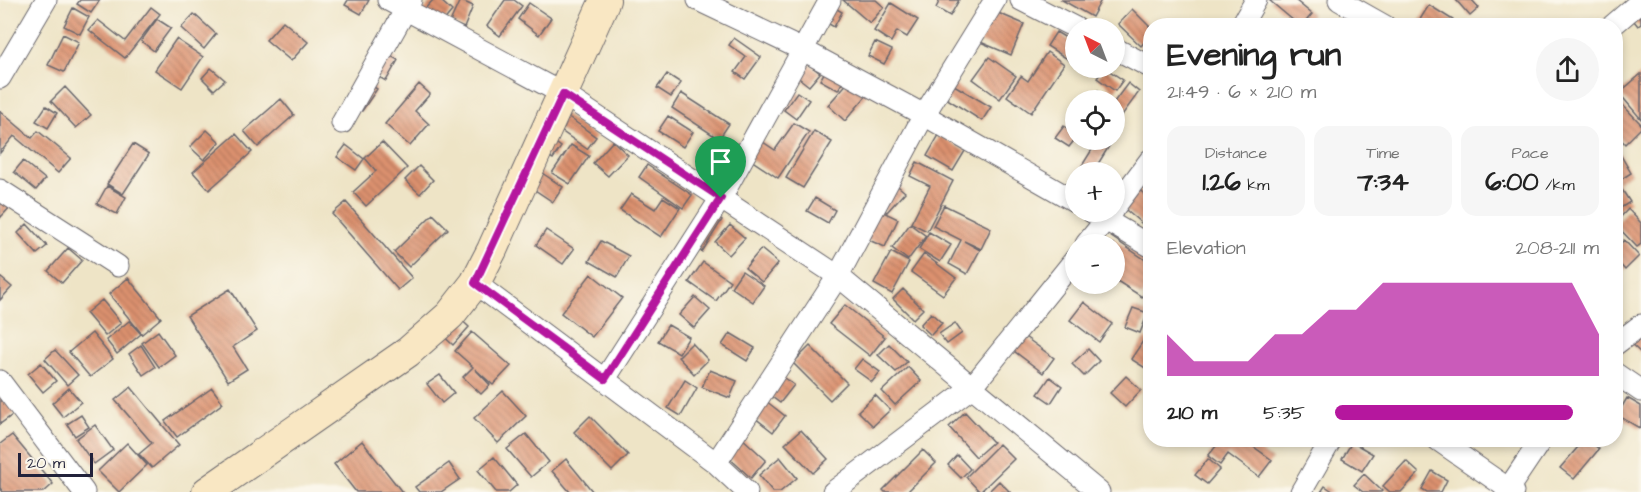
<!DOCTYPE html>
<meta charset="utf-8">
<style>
:root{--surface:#fff;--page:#f6f6f6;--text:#222;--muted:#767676;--accent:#b5179e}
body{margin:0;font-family:"Architects Daughter",sans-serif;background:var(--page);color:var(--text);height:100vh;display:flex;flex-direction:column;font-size:22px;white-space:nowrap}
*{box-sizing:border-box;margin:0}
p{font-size:20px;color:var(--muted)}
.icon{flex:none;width:33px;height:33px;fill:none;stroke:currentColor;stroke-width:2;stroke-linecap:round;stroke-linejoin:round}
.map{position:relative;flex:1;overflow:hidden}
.side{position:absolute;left:1143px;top:18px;width:480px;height:429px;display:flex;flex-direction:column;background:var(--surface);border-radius:24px;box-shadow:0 3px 9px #0003}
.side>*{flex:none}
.needle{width:39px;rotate:318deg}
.fabs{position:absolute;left:1065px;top:18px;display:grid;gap:12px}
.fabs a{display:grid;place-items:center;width:60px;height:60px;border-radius:50%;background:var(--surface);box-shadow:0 3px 9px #0003;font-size:30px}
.scale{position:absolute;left:18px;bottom:15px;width:75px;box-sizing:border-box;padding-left:6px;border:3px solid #22223b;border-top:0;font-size:16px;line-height:21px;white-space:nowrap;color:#22223b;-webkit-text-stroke:4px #fbf7ec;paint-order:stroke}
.pin{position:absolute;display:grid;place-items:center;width:51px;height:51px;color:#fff;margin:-62px -26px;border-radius:50% 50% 50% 0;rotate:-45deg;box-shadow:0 0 6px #0007}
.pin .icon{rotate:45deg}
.round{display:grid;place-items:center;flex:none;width:63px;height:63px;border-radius:32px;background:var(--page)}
.headline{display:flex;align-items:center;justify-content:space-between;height:102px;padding:0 24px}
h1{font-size:33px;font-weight:700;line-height:45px}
.figures{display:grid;grid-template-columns:repeat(3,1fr);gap:9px;height:102px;padding:6px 24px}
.figures div{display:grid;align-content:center;border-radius:15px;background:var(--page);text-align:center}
.figures b{font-size:26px;font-weight:700}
.figures small{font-size:16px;font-weight:400}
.figures p{font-size:16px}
.chart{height:168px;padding:12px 24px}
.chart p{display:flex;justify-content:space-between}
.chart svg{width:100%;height:108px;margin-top:6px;fill:var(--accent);opacity:.7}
ul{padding:0 24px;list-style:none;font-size:20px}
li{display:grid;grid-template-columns:96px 72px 1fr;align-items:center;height:45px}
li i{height:15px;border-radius:8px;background:var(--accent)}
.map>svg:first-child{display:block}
.building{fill:url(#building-back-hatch)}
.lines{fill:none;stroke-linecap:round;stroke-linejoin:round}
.street-casing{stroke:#69666c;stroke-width:23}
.secondary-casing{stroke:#69666c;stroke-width:32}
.street{stroke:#fff;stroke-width:21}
.secondary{stroke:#f9e7c3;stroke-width:30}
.route-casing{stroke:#fff;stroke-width:12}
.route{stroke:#b5179e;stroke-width:8}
</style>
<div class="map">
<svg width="1641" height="492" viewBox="0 0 1641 492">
<defs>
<pattern id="building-back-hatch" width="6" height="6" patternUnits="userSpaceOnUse" patternTransform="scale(1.5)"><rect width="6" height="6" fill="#dc916e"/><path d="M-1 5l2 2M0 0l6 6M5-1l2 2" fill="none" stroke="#b2765c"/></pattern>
</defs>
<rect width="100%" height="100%" fill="#fbf7ec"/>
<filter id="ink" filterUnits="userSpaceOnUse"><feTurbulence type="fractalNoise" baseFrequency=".0167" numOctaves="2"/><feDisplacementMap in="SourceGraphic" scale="12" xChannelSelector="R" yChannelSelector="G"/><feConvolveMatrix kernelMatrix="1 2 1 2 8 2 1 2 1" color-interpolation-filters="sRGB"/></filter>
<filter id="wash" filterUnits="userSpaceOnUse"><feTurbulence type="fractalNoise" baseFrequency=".008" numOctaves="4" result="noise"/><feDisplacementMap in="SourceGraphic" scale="24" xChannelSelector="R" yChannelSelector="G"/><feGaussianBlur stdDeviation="1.35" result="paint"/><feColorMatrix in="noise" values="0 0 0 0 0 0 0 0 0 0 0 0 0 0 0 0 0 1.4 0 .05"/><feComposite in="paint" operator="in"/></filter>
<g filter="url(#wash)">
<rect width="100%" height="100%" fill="#eee4c6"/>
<g id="blocks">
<path class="building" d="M80,0H100L91,13L77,4Z
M348,0H369L361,14L345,5Z
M433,0H440L452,11L438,28L421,13Z
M460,0L473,6L464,28L450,22Z
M505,0H514L522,6L500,36L487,26Z
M843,0H876L884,7L870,23Z
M940,0H959L950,16L936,8Z
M1062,0H1101L1092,17Z
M1269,0H1295L1312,14L1302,26H1300Z
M1456,0H1472L1479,8L1470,16Z
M1641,0V24L1638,26L1626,11Z
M825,2L842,12L834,27L817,17Z
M529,3L551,18L539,35L518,19Z
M891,3L918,20L907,37L897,31L891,42L874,31Z
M1429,5L1456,22L1454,26H1427L1419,21Z
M151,7L160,14L125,58L89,30L98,20L125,41Z
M73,8L89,17L80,34L64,26Z
M1132,9L1150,27V36L1141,46L1118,24Z
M991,10L1024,24L1011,55L978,41Z
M194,14L216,34L204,49L181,28Z
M157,19L171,28L154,51L141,41Z
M283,21L308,42L291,61L266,40Z
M1056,32L1076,44V50L1069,60L1047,46Z
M63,34L79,42L64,72L48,65Z
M734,38L761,57L745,79L735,72L746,57L729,45Z
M176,39L203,57L182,88L155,70Z
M875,42L892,50L884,64L868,56Z
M382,51L398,60L386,81L370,72Z
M1047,52L1064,64L1031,113L1007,96L1021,76L1028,81Z
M989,57L1016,76L1000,99L973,79Z
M806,62L820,73L809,86L795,75Z
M211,68L225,80L214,90L202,78Z
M827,68L845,78L838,90L820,80Z
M1105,68L1123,80L1115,91L1097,78Z
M667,74L681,83L671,97L657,88Z
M1641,74V119L1619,93Z
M850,80L867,95L845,121L828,105Z
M366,82L377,89L362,111L352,104Z
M949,82L991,107L982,121L941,95Z
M1128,83L1139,92L1114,126V102Z
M419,84L430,94L415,111L429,124L410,146L385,124Z
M65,87L91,115L76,128L51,101Z
M1098,90L1109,100H1089Z
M797,92L809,100L796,119L784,110Z
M681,93L729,124L719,139L672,108Z
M1616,98L1641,124V128L1625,144L1616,134Z
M281,99L294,115L258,147L244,131Z
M46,106L57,113L48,128L36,121Z
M0,111L32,138L38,131L71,158L58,173L14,136L0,153Z
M563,113L596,137L587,149L554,126Z
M668,116L693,132L683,147L658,131Z
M794,123L809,132L778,178L742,154L754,136L775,150Z
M1064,126L1076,134V138L1069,147L1055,138Z
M207,130L220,142L204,160L190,147Z
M814,131L832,142L803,188L786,178Z
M236,134L252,152L209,190L193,172Z
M939,135L965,151L953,171L927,156Z
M546,136L561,147L553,159L537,149Z
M1098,140H1106L1111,143L1093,172H1078Z
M613,141L628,155L608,176L593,163Z
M382,142L407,168L366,206L353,192L376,171L365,158Z
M133,144L149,154L123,194L107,184Z
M346,145L364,159L356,170L337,157Z
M571,145L589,156L570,184L552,173Z
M1616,147L1631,173L1617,182L1630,202L1616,211Z
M23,161L45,179L36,190L14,172Z
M917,162L953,181L927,231L911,223L930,186L910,176Z
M647,165L692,195L683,208L639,177Z
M419,166L433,180L420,194L405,180Z
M539,171L563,187L553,202L529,186Z
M893,182L905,192L887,212L875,203Z
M107,186L126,197L117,214L97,204Z
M1135,186L1150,199V224L1147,228L1120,205Z
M631,194L655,209L663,197L680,208L661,237L620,210Z
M0,197L11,206L0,218Z
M815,198L835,210L828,223L807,211Z
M346,202L412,278L398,290L332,214Z
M944,205L991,228L981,249L964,241L980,250L967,274L949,264L961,240L933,226Z
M877,209L898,219L885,247L864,238Z
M1628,209L1641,223V244L1637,247L1616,225V222Z
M708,211L722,220L702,252L688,243Z
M433,214L448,229L409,267L394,252Z
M27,224L47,246L37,254L18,233Z
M910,224L926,236L908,260L892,248Z
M1092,224L1150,263V283L1142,297L1114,279V244H1079Z
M730,225L745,238L729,255L715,242Z
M546,230L574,249L563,264L536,245Z
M929,232L951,245L940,262L919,249Z
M1624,240L1639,256L1625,270L1616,260V248Z
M601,241L629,256L617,277L589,261Z
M68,248L82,260L62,283L48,271Z
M761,249L778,263L762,282L745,268Z
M891,252L909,262L892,294L874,284Z
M924,254L956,278L943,295L911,272Z
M703,262L730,281L716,301L689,282Z
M742,271L764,286L753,302L731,287Z
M591,274L622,298L592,337L561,313Z
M0,277L12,287L0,300Z
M128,278L161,318L142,334L109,294Z
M230,289L257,331L233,347L247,369L228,381L187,316Z
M903,289L923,309L913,319L893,299Z
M695,297L710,310L694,328L679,315Z
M102,300L121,323L105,336L86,313Z
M1084,302L1112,324L1099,342L1070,320Z
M845,305L885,337L870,356L829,324Z
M1133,308L1148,313L1140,333L1125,327Z
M453,312L469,327L453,345L437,330Z
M931,313L942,323L931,335L920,325Z
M129,321L141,334L117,354L106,340Z
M955,323L962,333L947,344L939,334Z
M668,325L689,337L679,353L658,341Z
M1641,327V353L1628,341Z
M158,331L175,355L159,367L142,343Z
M472,332L511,366L493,385L475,369L490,385L481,394L463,377L473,367L455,351Z
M92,333L113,359L90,377L69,352Z
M730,333L755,348L747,361L722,345Z
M1025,337L1054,358L1043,373L1014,351Z
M1145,338L1150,342V371L1131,359Z
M692,343L708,360L694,374L678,357Z
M889,344L907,362L896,372L878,355Z
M141,345L155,367L143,375L129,354Z
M810,346L847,383L830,400L793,363Z
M1088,349L1099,361L1084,376L1072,364Z
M55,350L78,375L67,385L45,359Z
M862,359L880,372L872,382L854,369Z
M41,363L56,381L43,392L28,374Z
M908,367L921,381L895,405L882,391Z
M710,370L737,381L730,398L702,387Z
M440,375L454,393L442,403L427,384Z
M781,376L794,385L780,403L768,394Z
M1126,376L1141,390L1125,407L1110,393Z
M1050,377L1062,386L1051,403L1038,394Z
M685,380L697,388L681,416L668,408Z
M131,387L179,445L152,468L139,454L152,443L115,400Z
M69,388L81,402L63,417L52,403Z
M212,388L223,403L177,437L165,421Z
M503,391L526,416L498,443L474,418Z
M0,393L15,413L0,424Z
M875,395L890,410L873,426L858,411Z
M1627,398L1641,406V429L1617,415Z
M766,401L785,416L773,432L754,417Z
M965,412L993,442L976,457L949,427Z
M81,415L89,427L75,436L67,424Z
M590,416L628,455L612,471L574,432Z
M95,425L113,450L94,464L76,439Z
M801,430L828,459L813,473L785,444Z
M526,434L549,462L531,477L507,449Z
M12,435L53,484L44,492H3L0,488V444Z
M740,436L766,460L751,478L725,454Z
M1221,440H1244L1272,460L1259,477L1228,454L1220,465L1208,456Z
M1584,440H1588L1599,449L1574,479L1560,468Z
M362,441L402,492H356L334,464Z
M1352,442L1373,454L1362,471L1342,459Z
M127,443L147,465L119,492L98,471Z
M999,444L1014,459L980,492L966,477Z
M923,450L936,463L907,492H885L883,490Z
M957,455L970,469L961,478L948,465Z
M494,457L517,485L509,492H496L478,470Z
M780,457L797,478L780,492H773L759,475Z
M566,459L593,492H570L552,471Z
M1208,459L1220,469L1207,484L1195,475Z
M1406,461L1419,473L1401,492H1390L1383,486Z
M449,463L460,479L441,492H419L415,487Z
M1432,471L1447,480L1441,492H1427L1422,489Z
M1364,474L1382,491L1381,492H1363L1354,485Z
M999,481L1010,492H988Z
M1325,486L1334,492H1321Z"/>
</g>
</g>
<g filter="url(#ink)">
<use href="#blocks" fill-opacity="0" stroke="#69666c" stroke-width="1.5"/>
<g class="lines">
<g class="street-casing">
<path id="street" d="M388,0L563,94L838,276L1099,492
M698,0L803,50L924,115L1076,202
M1021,0L1076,28
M1339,0L1385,26
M1241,26L1256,0
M1612,26L1641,1
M1114,48L1150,67
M0,78L46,0
M342,123L411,0
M0,190L118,266
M1114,208L1150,160
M1092,212L1150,246
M1086,244L1112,212
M475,283L716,463L747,492
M1616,344L1641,325
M1616,374L1641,391
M605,379L721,198L830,0
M0,381L84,492
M1438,440L1513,492
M716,463L838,276L924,115L995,0
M833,492L972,387L1076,258
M1301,492L1331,440
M1506,492L1541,440"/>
</g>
<g class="secondary-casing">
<path id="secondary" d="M207,492L408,352L450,315L475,283L492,250L605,0"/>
</g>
<use href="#street" class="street"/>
<use href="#secondary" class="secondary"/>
</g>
</g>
<g class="lines" filter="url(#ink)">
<g class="route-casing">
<path id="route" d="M563,94L721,198L605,379L475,283Z"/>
</g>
<use href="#route" class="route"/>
</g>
</svg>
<div class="fabs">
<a><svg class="needle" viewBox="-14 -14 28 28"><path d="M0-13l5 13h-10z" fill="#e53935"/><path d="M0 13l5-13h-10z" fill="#767676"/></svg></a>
<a><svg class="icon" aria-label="locate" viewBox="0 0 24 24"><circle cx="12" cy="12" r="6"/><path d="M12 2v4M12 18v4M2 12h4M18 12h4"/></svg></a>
<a>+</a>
<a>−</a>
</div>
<div class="scale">20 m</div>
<div class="pin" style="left:721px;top:198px;background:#1e9e55"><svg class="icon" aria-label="arrive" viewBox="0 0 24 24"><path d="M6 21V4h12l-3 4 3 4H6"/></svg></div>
<section class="side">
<div class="headline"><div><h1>Evening run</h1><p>21:49 · 6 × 210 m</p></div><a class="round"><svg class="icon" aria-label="share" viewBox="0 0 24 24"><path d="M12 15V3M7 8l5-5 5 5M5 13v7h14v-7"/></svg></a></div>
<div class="figures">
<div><p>Distance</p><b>1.26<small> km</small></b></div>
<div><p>Time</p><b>7:34</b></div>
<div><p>Pace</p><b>6:00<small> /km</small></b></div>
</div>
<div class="chart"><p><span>Elevation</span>208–211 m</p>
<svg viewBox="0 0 160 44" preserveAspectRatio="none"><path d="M0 44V27L10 38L20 38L30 38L40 27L50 27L60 17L70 17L80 6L90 6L100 6L110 6L120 6L130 6L140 6L150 6L160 27V44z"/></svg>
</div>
<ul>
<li><b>210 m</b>5:35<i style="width:90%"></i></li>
</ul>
</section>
</div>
